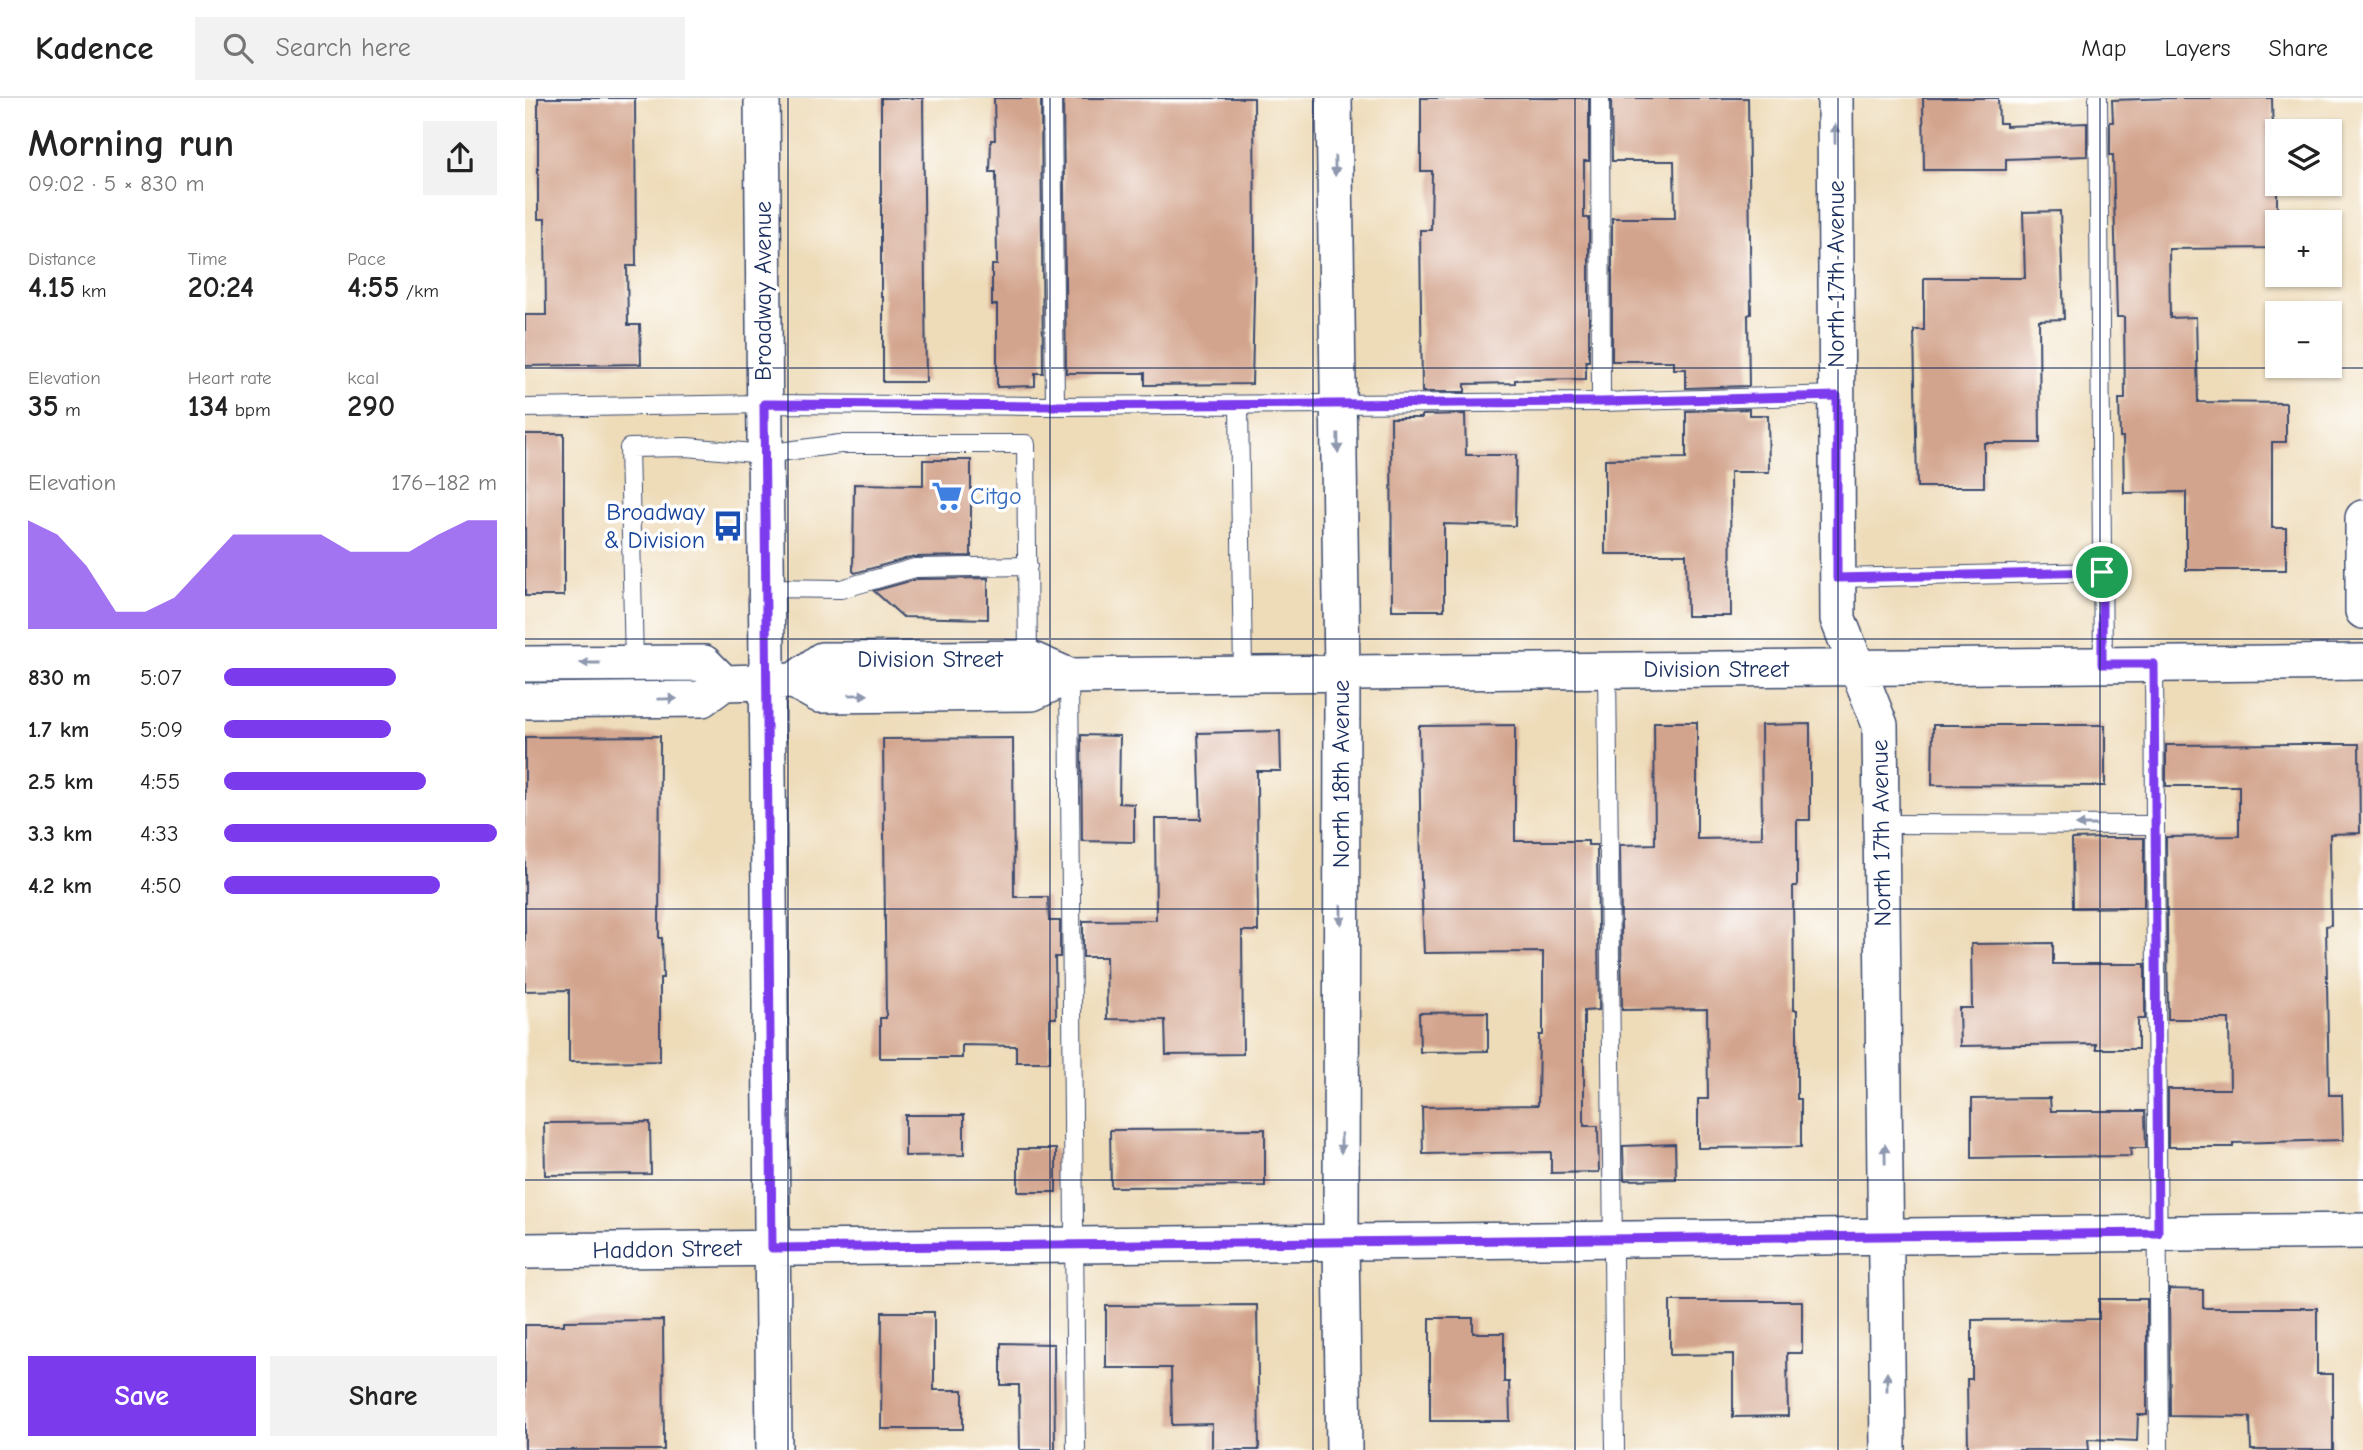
<!DOCTYPE html>
<meta charset="utf-8">
<style>
:root{--surface:#fff;--page:#f2f2f2;--text:#222;--muted:#767676;--line:#e0e0e0;--accent:#7c3aed}
body{margin:0;font-family:"Comic Neue",sans-serif;background:var(--page);color:var(--text);height:100vh;display:flex;flex-direction:column;font-size:26px;white-space:nowrap}
*{box-sizing:border-box;margin:0}
p{font-size:23px;color:var(--muted)}
.icon{flex:none;width:38px;height:38px;fill:none;stroke:currentColor;stroke-width:2;stroke-linecap:round;stroke-linejoin:round}
.map{position:relative;flex:1;overflow:hidden}
.side{display:flex;flex-direction:column;background:var(--surface);width:525px}
.side>*{flex:none}
.buttons{position:absolute;left:1740px;top:21px;display:grid;gap:14px}
.buttons a{display:grid;place-items:center;width:77px;height:77px;border-radius:0px;background:var(--surface);box-shadow:0 2px 5px #0004;font-size:35px}
.pin{position:absolute;display:grid;place-items:center;width:60px;height:60px;color:#fff;margin:-30px;border:4px solid #fff;border-radius:50%;box-shadow:0 2px 7px #0007}
.round{display:grid;place-items:center;flex:none;width:74px;height:74px;border-radius:0px;background:var(--page)}
.head{display:flex;align-items:center;justify-content:space-between;height:119px;padding:0 28px}
h1{font-size:38px;font-weight:700;line-height:52px}
.metrics{display:grid;grid-template-columns:repeat(3,1fr);gap:10px;height:119px;padding:7px 28px}
.metrics div{display:grid;align-content:center}
.metrics b{font-size:30px;font-weight:700}
.metrics small{font-size:19px;font-weight:400}
.metrics p{font-size:19px}
.chart{height:196px;padding:14px 28px}
.chart p{display:flex;justify-content:space-between}
.chart svg{width:100%;height:126px;margin-top:7px;fill:var(--accent);opacity:.7}
.action{display:flex;gap:14px;margin-top:auto;padding:14px 28px}
.action a{flex:1;height:80px;border-radius:0px;background:var(--accent);color:#fff;font-size:28px;font-weight:700;line-height:80px;text-align:center}
.action a+a{background:var(--page);color:var(--text)}
ul{padding:0 28px;list-style:none;font-size:23px}
li{display:grid;grid-template-columns:112px 84px 1fr;align-items:center;height:52px}
li i{height:18px;border-radius:9px;background:var(--accent)}
header{display:flex;align-items:center;gap:42px;box-sizing:border-box;height:98px;padding:0 35px;background:var(--surface);border-bottom:2px solid var(--line)}
header strong{font-size:33px}
nav{display:flex;gap:38px;margin-inline-start:auto;font-size:24px}
.search{width:490px;height:63px;background:var(--page);display:flex;align-items:center;gap:18px;box-sizing:border-box;padding:0 24px;border-radius:0px;color:var(--muted);font-size:26px}
main{display:flex;flex:1;min-height:0}
.map>svg:first-child{display:block}
.building{fill:#d3a48d}
.lines{fill:none;stroke-linecap:round;stroke-linejoin:round}
.service-casing{stroke:#3b496c;stroke-width:20}
.minor-casing{stroke:#3b496c;stroke-width:38}
.service{stroke:#fff;stroke-width:18}
.minor{stroke:#fff;stroke-width:35}
.oneway{fill:#8d97ae}
.route-casing{stroke:#fff;stroke-width:14}
.route{stroke:#7c3aed;stroke-width:9}
.grid{fill:none;stroke:#1b2f5e;stroke-width:2;stroke-opacity:0.55}
.labels{text-anchor:middle;stroke-width:7;stroke-linejoin:round;paint-order:stroke}
.street-label{font-size:24px;fill:#1b2f5e;stroke:#fff}
.shop-label{font-size:24px;fill:#366cbe;stroke:#fff;text-anchor:start}
.transit-label{font-size:24px;fill:#164399;stroke:#fff;text-anchor:end}
</style>
<header>
<strong>Kadence</strong>
<div class="search"><svg class="icon" aria-label="search" viewBox="0 0 24 24"><circle cx="10" cy="10" r="6"/><path d="M15 15l6 6"/></svg>Search here</div>
<nav><a>Map</a><a>Layers</a><a>Share</a></nav>
</header>
<main>
<section class="side">
<div class="head"><div><h1>Morning run</h1><p>09:02 · 5 × 830 m</p></div><a class="round"><svg class="icon" aria-label="share" viewBox="0 0 24 24"><path d="M12 15V3M7 8l5-5 5 5M5 13v7h14v-7"/></svg></a></div>
<div class="metrics">
<div><p>Distance</p><b>4.15<small> km</small></b></div>
<div><p>Time</p><b>20:24</b></div>
<div><p>Pace</p><b>4:55<small> /km</small></b></div>
</div>
<div class="metrics">
<div><p>Elevation</p><b>35<small> m</small></b></div>
<div><p>Heart rate</p><b>134<small> bpm</small></b></div>
<div><p>kcal</p><b>290</b></div>
</div>
<div class="chart"><p><span>Elevation</span>176–182 m</p>
<svg viewBox="0 0 160 44" preserveAspectRatio="none"><path d="M0 44V6L10 11L20 22L30 38L40 38L50 33L60 22L70 11L80 11L90 11L100 11L110 17L120 17L130 17L140 11L150 6L160 6V44z"/></svg>
</div>
<ul>
<li><b>830 m</b>5:07<i style="width:63%"></i></li>
<li><b>1.7 km</b>5:09<i style="width:61%"></i></li>
<li><b>2.5 km</b>4:55<i style="width:74%"></i></li>
<li><b>3.3 km</b>4:33<i style="width:100%"></i></li>
<li><b>4.2 km</b>4:50<i style="width:79%"></i></li>
</ul>
<div class="action"><a>Save</a><a>Share</a></div>
</section>
<div class="map">
<svg width="1838" height="1352" viewBox="0 0 1838 1352">
<rect width="100%" height="100%" fill="#fff"/>
<filter id="ink" filterUnits="userSpaceOnUse"><feTurbulence type="fractalNoise" baseFrequency=".0143" numOctaves="2"/><feDisplacementMap in="SourceGraphic" scale="14" xChannelSelector="R" yChannelSelector="G"/><feConvolveMatrix kernelMatrix="1 2 1 2 8 2 1 2 1" color-interpolation-filters="sRGB"/></filter>
<filter id="wash" filterUnits="userSpaceOnUse"><feTurbulence type="fractalNoise" baseFrequency=".00686" numOctaves="4" result="noise"/><feDisplacementMap in="SourceGraphic" scale="28" xChannelSelector="R" yChannelSelector="G"/><feGaussianBlur stdDeviation="1.57" result="paint"/><feColorMatrix in="noise" values="0 0 0 0 0 0 0 0 0 0 0 0 0 0 0 0 0 1.4 0 .05"/><feComposite in="paint" operator="in"/></filter>
<g filter="url(#wash)">
<rect width="100%" height="100%" fill="#eedcb9"/>
<g id="blocks">
<path class="building" d="M13,0H110L111,168H102L103,227H115L116,266L0,268V217H21L20,121H13Z
M356,0H398L401,284H358V199H356Z
M469,0H516L518,275H510V288L472,289V207H467V167H472L471,74H465L466,42H470Z
M538,0H729L730,157L727,286L620,287V275H541Z
M896,0H1064V63H1059V120H1064V263H1061V281L990,282V285L940,286V294H897L895,132H906L907,73H896Z
M1086,0H1223L1226,216L1223,217L1224,288L1161,290V271H1149V263H1087V120H1150L1149,63H1087Z
M1398,0H1473L1474,25H1481V28L1562,25V58L1481,61V72H1399Z
M1650,0H1747L1748,43H1752V150L1644,151L1645,220L1671,219L1673,304L1761,305V344H1747V430H1761V472H1661V394L1599,395L1598,339H1595L1594,301H1600L1599,219H1592L1588,57H1585V24H1588L1587,2Z
M1535,113L1539,221L1514,222L1515,345H1459V389H1392L1389,232H1399V180H1500L1498,114Z
M1224,311V317H1243L1244,374H1205L1206,518H1162L1161,456H1080V361L1161,360V313Z
M940,316L941,357H991L990,428L919,426V512H867L866,320H897V317Z
M0,336H39V498H0Z
M398,362H446V458L387,459L330,475L328,473L329,386L398,387Z
M463,480V521L378,519L349,493L392,481Z
M1129,624H1172V741L1237,740L1236,627L1285,626V722H1272V788H1268L1269,912H1272V1001H1276V1049L1173,1050V1001H1183L1182,911L1097,912L1095,747L1130,746Z
M990,627V743H1063V747H1072L1074,912L1059,913V1028H1073L1074,1074L1026,1075V1054L898,1056L897,1009L1013,1007L1014,937H1018V854L899,855L896,781L894,628Z
M1408,627H1580V688L1407,687Z
M755,633L756,673H732L733,833H717L718,956L641,957L640,922L582,921L581,859H558V823L631,822L630,721H676L673,635Z
M556,637L595,638L594,705L609,706V744L557,743Z
M135,638L134,840H137L138,880H135V963L44,964V892L0,893V639Z
M488,640L489,799H523L524,823H535V859H530L531,920H525V964H491V948L437,947V960H355V920H361L358,641Z
M1774,646H1834L1835,735L1805,736L1806,827L1801,828L1804,997H1817L1818,1042L1708,1045V1049H1643V991H1705L1704,921H1643L1641,739L1714,738V688H1641V647Z
M1580,740H1619V809L1548,810L1547,741Z
M1528,845V866H1620V921H1613V951H1571V946L1435,948L1434,910H1447L1446,846Z
M963,914V953L895,954L894,915Z
M1525,1000L1526,1013H1620L1621,1050H1605L1606,1058L1447,1060V1001Z
M380,1017H439V1057L380,1058Z
M125,1024L126,1076L20,1077L19,1025Z
M740,1031V1088L586,1089L585,1032Z
M1150,1046L1151,1081L1099,1082L1098,1048Z
M493,1051H531V1094H493Z
M1644,1191L1678,1192V1210H1792V1276H1808V1352H1726L1725,1319L1645,1318Z
M1574,1201H1622V1317H1613L1612,1343L1563,1341L1564,1352H1443L1442,1281H1447V1222L1574,1221Z
M1145,1203H1277V1255H1262L1263,1318L1208,1319V1256L1145,1257Z
M732,1207L734,1352H687V1326L647,1327L646,1270H581V1208Z
M357,1214H409V1292H438V1331H356Z
M905,1220H948V1235H979V1284H984L985,1323H905Z
M138,1222L139,1352H0V1227H39V1223Z
M476,1245L529,1246L530,1352H495L494,1287H476Z"/>
</g>
</g>
<g filter="url(#ink)">
<use href="#blocks" fill-opacity="0" stroke="#3b496c" stroke-width="2"/>
<g class="lines">
<g class="service-casing">
<path id="service" d="M527,0L530,308
M1075,0L1076,304
M1573,0L1578,566
M714,307L718,575
M0,310L239,306L530,308L1076,304L1312,297
M1312,480L1577,474
M240,490L316,491L390,470L503,468
M109,565L104,350L162,349L239,356L315,346H501L503,560
M1629,566L1634,1352
M1082,571L1090,1352
M544,578L551,1352
M1356,726L1629,727"/>
</g>
<g class="minor-casing">
<path id="minor" d="M237,0L249,1352
M809,0L817,575L816,1144L819,1352
M1310,0L1313,521L1355,627L1363,1352
M1838,420V513
M0,566L179,565L199,585
M269,583L297,562H317L503,560L544,578L1838,564
M0,603L177,601L199,585L269,583L294,597L507,595L544,578
M0,1153L1838,1133"/>
</g>
<use href="#service" class="service"/>
<use href="#minor" class="minor"/>
</g>
<defs><path id="oneway-solid" d="M-6-.8H1V-3.2L6.5 0L1 3.2V.8H-6Z" transform="scale(1.75)"/></defs>
<g class="oneway">
<use href="#oneway-solid" transform="translate(1310 36) rotate(-90)"/>
<use href="#oneway-solid" transform="translate(810 68) rotate(89)"/>
<use href="#oneway-solid" transform="translate(813 345) rotate(89)"/>
<use href="#oneway-solid" transform="translate(65 565) rotate(180)"/>
<use href="#oneway-solid" transform="translate(333 597) rotate(-1)"/>
<use href="#oneway-solid" transform="translate(142 601) rotate(-1)"/>
<use href="#oneway-solid" transform="translate(1561 727) rotate(-180)"/>
<use href="#oneway-solid" transform="translate(816 817) rotate(90)"/>
<use href="#oneway-solid" transform="translate(816 1045) rotate(90)"/>
<use href="#oneway-solid" transform="translate(1360 1056) rotate(-91)"/>
<use href="#oneway-solid" transform="translate(1362 1284) rotate(-90)"/>
</g>
</g>
<g class="lines" filter="url(#ink)">
<g class="route-casing">
<path id="route" d="M1312,298V480L1577,474V566H1629L1633,1135L247,1150L239,306L530,308L1076,304Z"/>
</g>
<use href="#route" class="route"/>
</g>
<path class="grid" d="M263,0V1352M525,0V1352M788,0V1352M1050,0V1352M1313,0V1352M1575,0V1352M0,270H1838M0,541H1838M0,811H1838M0,1082H1838"/>
<defs>
<g id="supermarket-bare" transform="scale(2.415)"><path d="M-6-5.5h2.5l.6 2H6L4.5 2H-2.5L-4.4-4H-6ZM-1.5 3.2a1.3 1.3 0 1 0 .1 0ZM3 3.2a1.3 1.3 0 1 0 .1 0Z" fill="#3f7fe0" stroke="#fff" stroke-width="2.5" paint-order="stroke"/></g>
<g id="bus-bare" transform="scale(2.415)"><path d="M-5-6H5V4H4V6H2V4H-2V6H-4V4H-5ZM-3.5-4V0h7V-4ZM-3.5 1.2v1.5H-2V1.2ZM2 1.2v1.5H3.5V1.2Z" fill="#1a4fb4" stroke="#fff" stroke-width="2.5" paint-order="stroke"/></g>
</defs>
<g fill-rule="evenodd">
<use href="#supermarket-bare" x="422" y="398"/>
<use href="#bus-bare" x="203" y="428"/>
</g>
<g class="labels">
<g class="street-label">
<text transform="translate(1311 176) rotate(-90)" y="8">North 17th Avenue</text>
<text transform="translate(238 193) rotate(-90)" y="8">Broadway Avenue</text>
<text x="405" y="569">Division Street</text>
<text x="1191" y="579">Division Street</text>
<text transform="translate(816 676) rotate(-90)" y="8">North 18th Avenue</text>
<text transform="translate(1356 735) rotate(-91)" y="8">North 17th Avenue</text>
<text transform="translate(142 1151) rotate(-1)" y="8">Haddon Street</text>
</g>
<g class="shop-label">
<text x="445" y="406">Citgo</text>
</g>
<g class="transit-label">
<text x="180" y="422">Broadway<tspan x="180" dy="28">&amp; Division</tspan></text>
</g>
</g>
</svg>
<div class="buttons">
<a><svg class="icon" aria-label="layers" viewBox="0 0 24 24"><path d="M12 4l9 5-9 5-9-5zM3 14l9 5 9-5"/></svg></a>
<a>+</a>
<a>−</a>
</div>
<div class="pin" style="left:1577px;top:474px;background:#1e9e55"><svg class="icon" aria-label="arrive" viewBox="0 0 24 24"><path d="M6 21V4h12l-3 4 3 4H6"/></svg></div>
</div>
</main>
